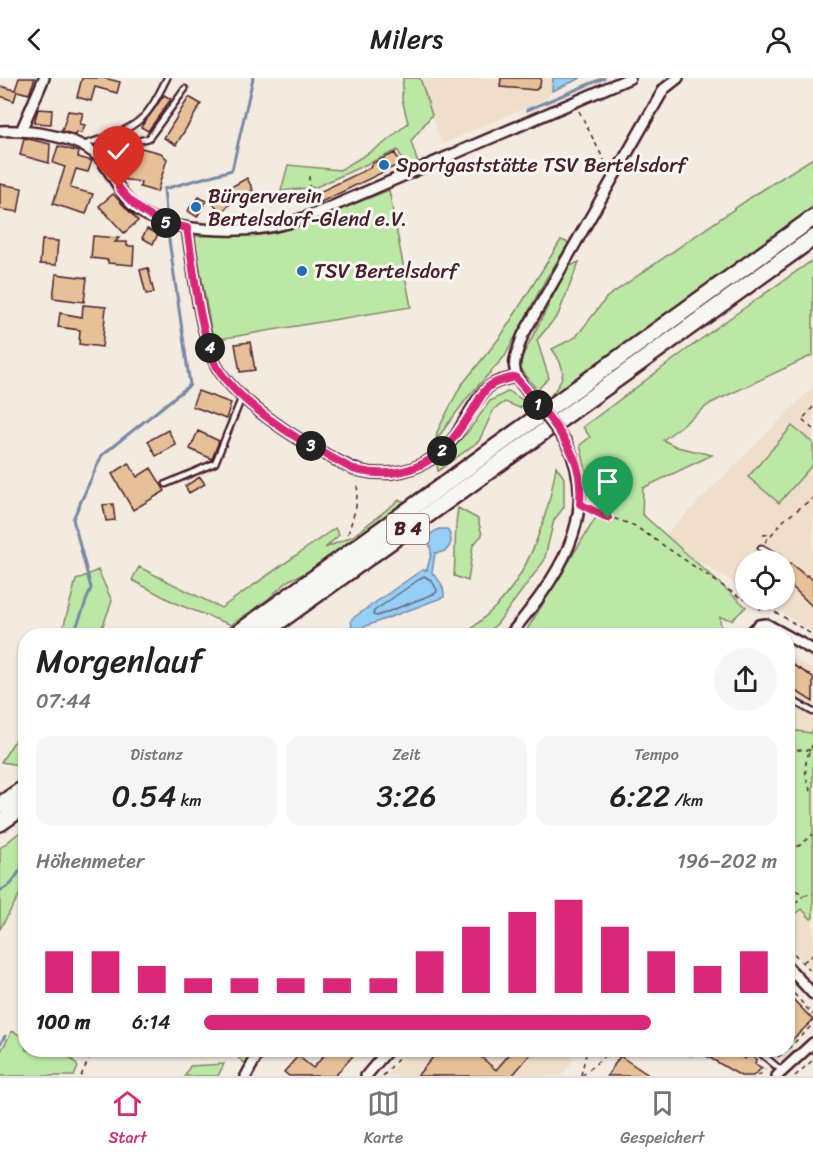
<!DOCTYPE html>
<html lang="de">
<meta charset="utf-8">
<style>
:root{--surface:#fff;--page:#f6f6f6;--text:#222;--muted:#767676;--line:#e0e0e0;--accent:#db2777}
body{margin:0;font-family:Sriracha,sans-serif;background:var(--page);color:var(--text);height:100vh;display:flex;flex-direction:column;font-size:22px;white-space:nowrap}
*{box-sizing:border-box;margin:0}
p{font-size:20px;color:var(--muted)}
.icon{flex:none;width:33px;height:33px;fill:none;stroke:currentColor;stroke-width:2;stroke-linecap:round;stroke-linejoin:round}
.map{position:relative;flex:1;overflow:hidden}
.drawer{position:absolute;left:18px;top:550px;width:777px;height:429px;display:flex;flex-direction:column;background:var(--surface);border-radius:24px;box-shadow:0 2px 4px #0004}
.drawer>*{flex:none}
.buttons{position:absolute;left:735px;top:472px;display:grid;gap:12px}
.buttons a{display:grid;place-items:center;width:60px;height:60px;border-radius:50%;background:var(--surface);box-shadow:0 2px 4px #0004;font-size:30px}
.pin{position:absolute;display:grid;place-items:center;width:51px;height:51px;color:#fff;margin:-62px -26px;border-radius:50% 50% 50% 0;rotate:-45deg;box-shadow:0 0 6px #0007}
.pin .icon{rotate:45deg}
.km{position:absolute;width:30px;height:30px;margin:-15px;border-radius:50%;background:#222;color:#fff;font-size:16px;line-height:30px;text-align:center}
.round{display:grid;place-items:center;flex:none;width:63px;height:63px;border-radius:32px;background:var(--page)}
.overview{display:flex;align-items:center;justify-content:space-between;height:102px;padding:0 18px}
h1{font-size:33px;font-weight:600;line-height:45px}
.stats{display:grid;grid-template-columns:repeat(3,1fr);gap:9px;height:102px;padding:6px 18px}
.stats div{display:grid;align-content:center;border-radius:15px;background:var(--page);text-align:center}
.stats b{font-size:30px;font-weight:600}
.stats small{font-size:16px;font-weight:400}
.stats p{font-size:16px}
.chart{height:168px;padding:12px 18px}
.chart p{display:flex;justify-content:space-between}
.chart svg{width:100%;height:108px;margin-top:6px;stroke:var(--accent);stroke-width:6}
ul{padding:0 18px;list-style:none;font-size:20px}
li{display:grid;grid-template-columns:96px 72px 1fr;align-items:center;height:45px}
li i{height:15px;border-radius:8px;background:var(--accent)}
header{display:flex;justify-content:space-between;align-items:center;height:78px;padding:0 18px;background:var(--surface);font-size:27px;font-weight:600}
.dock{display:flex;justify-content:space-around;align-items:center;height:84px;border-top:2px solid var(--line);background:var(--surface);font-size:16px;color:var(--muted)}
.dock a{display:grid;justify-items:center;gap:3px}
.dock .selected{color:var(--accent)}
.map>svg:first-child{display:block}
.built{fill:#efdeca}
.green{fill:#bce8a6;stroke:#838468;stroke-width:1.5}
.water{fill:#95cff5;stroke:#7789a4;stroke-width:1.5}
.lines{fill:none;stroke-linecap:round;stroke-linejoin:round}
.shore{stroke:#68657c;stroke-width:1.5}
.stream{stroke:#7789a4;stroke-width:3}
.building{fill:#e6c197;stroke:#4a1f2b;stroke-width:1.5}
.service-casing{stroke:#4a1f2b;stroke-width:9}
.minor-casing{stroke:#4a1f2b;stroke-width:14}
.trunk-casing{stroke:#4a1f2b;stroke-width:20}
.path{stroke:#4a1f2b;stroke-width:1.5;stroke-dasharray:4.5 4.5;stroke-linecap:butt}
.service{stroke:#f6f6f2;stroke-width:4.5}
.minor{stroke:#f6f6f2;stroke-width:9}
.trunk{stroke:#f6f6f2;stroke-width:15}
.minor-bridge-casing{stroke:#4a1f2b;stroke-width:14;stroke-linecap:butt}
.minor-bridge{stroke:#f6f6f2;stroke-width:9}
.route-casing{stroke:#fff;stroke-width:12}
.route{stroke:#db2777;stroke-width:8}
.poi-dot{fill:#1f6fb2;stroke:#f6f6f2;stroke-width:2}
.labels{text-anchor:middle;stroke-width:6;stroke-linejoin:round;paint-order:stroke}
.shield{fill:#f6f6f2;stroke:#7e6067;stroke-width:1.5}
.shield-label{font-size:18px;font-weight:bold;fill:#4a1f2b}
.poi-label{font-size:20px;fill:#4a1f2b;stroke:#f6f6f2;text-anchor:start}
</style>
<header><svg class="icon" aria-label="back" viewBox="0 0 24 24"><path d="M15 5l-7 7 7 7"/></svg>Milers<svg class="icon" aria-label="person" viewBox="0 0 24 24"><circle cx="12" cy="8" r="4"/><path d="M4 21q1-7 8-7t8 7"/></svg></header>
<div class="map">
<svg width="813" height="998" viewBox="0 0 813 998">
<rect width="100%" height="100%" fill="#f3ebe0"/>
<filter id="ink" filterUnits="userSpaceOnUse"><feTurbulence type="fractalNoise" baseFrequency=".0167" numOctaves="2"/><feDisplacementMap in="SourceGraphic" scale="12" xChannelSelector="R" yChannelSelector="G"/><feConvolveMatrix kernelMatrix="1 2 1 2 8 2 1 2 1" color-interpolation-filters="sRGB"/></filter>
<g filter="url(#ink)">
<path class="built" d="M420,0H553L552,13L548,20L442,66Z
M813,309V554L762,522H784V483H746L745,512L662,460Z
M788,577L813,592V651L811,655L796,653L788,654Z
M802,831L811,841L813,840V892L788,867V842Z
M409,972H565L574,982L561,998H386Z"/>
<path class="green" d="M403,0H420L432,37L411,63L418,86L406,90L398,72L316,109L281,113L288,87L340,92L382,67L408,45L402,21Z
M813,80V128L783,153L547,323C563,301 570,295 552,271L576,259L607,219L756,116Z
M389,112L411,229L213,262L194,158L242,157L301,147Z
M561,162L569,165L546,201L505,278L468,319L436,362L437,354L460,309L501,258Z
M813,182V277L711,325L663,362L677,369L712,377L643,410L642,436L746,529L732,542L720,539L721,550L730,556L729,558H523L603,428L590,408L580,367L590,359L583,349L720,247Z
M579,184L558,237L537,262L549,300L537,312L518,287L568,189Z
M509,313L525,324L520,330L505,324L494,331L479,363L438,393L436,382L467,355L490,323Z
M792,348L813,365V386L779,425L748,399Z
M556,388L564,400V429L554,442L544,483L497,546L483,558H470L467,555C478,545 490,535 501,523C532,488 549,434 556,388Z
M399,422L407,424L315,491L289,502L268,521L231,547L177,526L132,502L139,489L221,530L335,450L339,457L325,470L353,458Z
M458,430L478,441L482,457L473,467L468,503L454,498C456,475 454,453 458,430Z
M98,492L112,523L99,558H61L76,502Z
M25,646V688L1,684Z
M813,651V840L811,841L802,831L788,842V654L796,653L811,655Z
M25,750V807L0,851V770Z
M12,953L25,960L26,972C43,972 69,971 78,989L74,998H0V975Z
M229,972H253L246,986Z
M224,986L218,998H185L190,988Z"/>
<path class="water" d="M553,0H581L552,13Z
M439,451H447C455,464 450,475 435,475L432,495C439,500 445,510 444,519L361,550H352L351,542L353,540L422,492H427C428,487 430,481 431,476C432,464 421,459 439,451Z"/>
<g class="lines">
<path class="shore" d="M424,498L432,503L437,512L436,515L377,538L373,537L374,533Z"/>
<path class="stream" d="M527,32L604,0
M73,558L91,510L73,441L102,377L190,307L168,155L164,111L232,92L253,0
M0,813L11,806L26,783
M0,966L5,958"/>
</g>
<path class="building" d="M19,0H35L29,16L17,13L14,23L0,18V8L15,12Z
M82,0H104L120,4L117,15L95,9L91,23L77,19Z
M501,0H541L540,7L536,12L500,9Z
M164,17L171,21L148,53L141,49Z
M189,19L201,26L176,67L164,60Z
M38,31L52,32L51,46L34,45Z
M68,33L83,35L80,46L85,47L82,55L77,54L76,57L62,53Z
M24,60L50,66L49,85L20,77Z
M58,68L79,74L78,79L92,83L88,94L76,91L70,110L93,116L86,136L53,126L65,89L53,85Z
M137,69L161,75L167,81L157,114L140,109L141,104L122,101V97L117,94L122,72L128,70L137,72Z
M395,75L400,86L319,125L315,116L370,90L373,85Z
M247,100L253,112L235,121L222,134L212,125L224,113Z
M0,106L22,110L18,134L0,131Z
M113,116L138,143L124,155L99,128Z
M199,119L206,123L197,139L188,133L193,124L195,125Z
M147,151L158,156L153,166L142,160Z
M93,158L119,160L115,164H127V168H134L133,187L108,185V182L91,180Z
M42,162L58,163L56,187L40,186Z
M148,190L154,215L146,216L140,192Z
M56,196L87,200L84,224L53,220Z
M83,227L106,229L102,269L79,266L80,252L58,249L60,235L82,239Z
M250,264L255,292L240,294L235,266Z
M198,313L231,325L226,341L192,328Z
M168,352L176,367L156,378L148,363Z
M198,353L219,363L212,381L190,371Z
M129,385L137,399L151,390L165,413L133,432L112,396Z
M200,399L205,406L189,415L185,408Z
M113,426L115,442L106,443L103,427Z
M790,485L806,498L807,497L813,502V529L784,501V492Z
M788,584L813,599V624L788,608Z
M788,916L813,942L788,966Z
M329,972H358L335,998H289L284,994L298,978L313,990Z
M439,972H486L481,979L496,992L513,972H534L512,998H417Z
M696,972H730L745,981L748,976L756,981L755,986L762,990L753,998H741Z
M620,978L650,998H607Z"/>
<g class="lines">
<g class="service-casing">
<path id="service" d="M83,67C103,60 126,55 142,40C153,30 160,13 167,0
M95,74L149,60L185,11
M166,406L215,385L242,319
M761,470L778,480
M788,620L813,634
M757,972L782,993"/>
</g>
<g class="minor-casing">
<path id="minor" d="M0,53C30,52 83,58 102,83C115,100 123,122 141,134C173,155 247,156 284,146C293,144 302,140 310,138L630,0
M21,53L44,0
M187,150C194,191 198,245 214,283C231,321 299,363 336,382C344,386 352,391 361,393C383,398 407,395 426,384C438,378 449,367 456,357C465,343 480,312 493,306C500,302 508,301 515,299
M527,313C508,291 514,283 523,257L664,11L678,0
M509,558C555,502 604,438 566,364
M747,558L759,547L766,546L813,572
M788,889L813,916
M246,998L260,972
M366,998L388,972
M777,998L813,965"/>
</g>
<g class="trunk-casing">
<path id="trunk" d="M234,558L813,140
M259,558L813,160
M0,727L26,709
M0,745L26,727"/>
</g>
<path class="path" d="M579,33L608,90
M309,98L310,128
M813,329L802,342L813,351
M589,431C604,439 619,441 635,448L742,521H746
M348,456L356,429L358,403
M763,457L771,456
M765,464L784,442L813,420
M759,531L767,529L813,557
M813,666C803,684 803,699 813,717
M788,672H813
M788,737L793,740L794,744L793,749L788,751
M788,768H799L813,756
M788,808L804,817L813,816
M788,831L803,818
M788,869L813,896
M803,884L813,877
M788,909L813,937
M788,971L813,946
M670,972L694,978
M742,979L748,972
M778,979L786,972
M581,997L587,972
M81,998L93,972
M383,998L406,972
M582,998L611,972
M758,998L766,991
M795,998L813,982"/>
<use href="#service" class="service"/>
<use href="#minor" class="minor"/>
<use href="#trunk" class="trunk"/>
<g class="minor-bridge-casing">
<path id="minor-bridge" d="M527,313L566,364"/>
</g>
<use href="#minor-bridge" class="minor-bridge"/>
</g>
</g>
<g class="lines" filter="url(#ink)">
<g class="route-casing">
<path id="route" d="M119,110C142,138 153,142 187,150C194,191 198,245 214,283C231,321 299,363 336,382C344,386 352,392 361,393C383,398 407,395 426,384C448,372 461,350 474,330C479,322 484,310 493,306C500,302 508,301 515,299C534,320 563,354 574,380C580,394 581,411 580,426L608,440"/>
</g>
<use href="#route" class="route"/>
</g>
<g class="poi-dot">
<circle cx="384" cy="87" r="6"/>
<circle cx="196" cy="129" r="6"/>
<circle cx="302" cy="193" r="6"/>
</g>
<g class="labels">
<rect class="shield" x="387" y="436" width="42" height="30" rx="4.5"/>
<g class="shield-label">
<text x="408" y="457">B 4</text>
</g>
<g class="poi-label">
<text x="396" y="94">Sportgaststätte TSV Bertelsdorf</text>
<text x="208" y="125">Bürgerverein<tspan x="208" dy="23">Bertelsdorf-Glend e.V.</tspan></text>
<text x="314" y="200">TSV Bertelsdorf</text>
</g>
</g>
</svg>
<div class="buttons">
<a><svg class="icon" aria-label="locate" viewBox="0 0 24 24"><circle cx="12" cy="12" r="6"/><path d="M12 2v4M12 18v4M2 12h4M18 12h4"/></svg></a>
</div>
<div class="pin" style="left:608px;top:440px;background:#1e9e55"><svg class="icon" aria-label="arrive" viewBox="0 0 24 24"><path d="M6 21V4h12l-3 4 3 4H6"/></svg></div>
<div class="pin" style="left:119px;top:110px;background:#d93025"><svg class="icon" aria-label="check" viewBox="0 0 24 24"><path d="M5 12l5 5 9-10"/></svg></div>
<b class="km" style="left:538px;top:327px">1</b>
<b class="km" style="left:442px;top:373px">2</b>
<b class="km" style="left:311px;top:368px">3</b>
<b class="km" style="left:210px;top:270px">4</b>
<b class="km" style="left:166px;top:145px">5</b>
<section class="drawer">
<div class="overview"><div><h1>Morgenlauf</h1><p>07:44</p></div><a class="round"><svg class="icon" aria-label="share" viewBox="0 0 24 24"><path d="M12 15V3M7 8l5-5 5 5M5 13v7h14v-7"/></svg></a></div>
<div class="stats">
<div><p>Distanz</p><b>0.54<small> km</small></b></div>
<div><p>Zeit</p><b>3:26</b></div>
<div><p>Tempo</p><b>6:22<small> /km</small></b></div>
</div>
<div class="chart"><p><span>Höhenmeter</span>196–202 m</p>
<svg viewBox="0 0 160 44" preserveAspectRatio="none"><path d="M5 44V27M15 44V27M25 44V33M35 44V38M45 44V38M55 44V38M65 44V38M75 44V38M85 44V27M95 44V17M105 44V11M115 44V6M125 44V17M135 44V27M145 44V33M155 44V27"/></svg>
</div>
<ul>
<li><b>100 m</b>6:14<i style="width:78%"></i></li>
</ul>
</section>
</div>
<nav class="dock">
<a class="selected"><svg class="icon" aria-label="home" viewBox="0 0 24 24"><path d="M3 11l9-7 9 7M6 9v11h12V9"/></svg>Start</a>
<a><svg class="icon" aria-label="map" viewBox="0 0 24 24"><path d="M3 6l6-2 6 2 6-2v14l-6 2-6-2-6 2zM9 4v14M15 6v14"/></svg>Karte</a>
<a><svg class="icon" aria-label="saved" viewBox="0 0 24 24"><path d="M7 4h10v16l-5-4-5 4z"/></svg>Gespeichert</a>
</nav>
